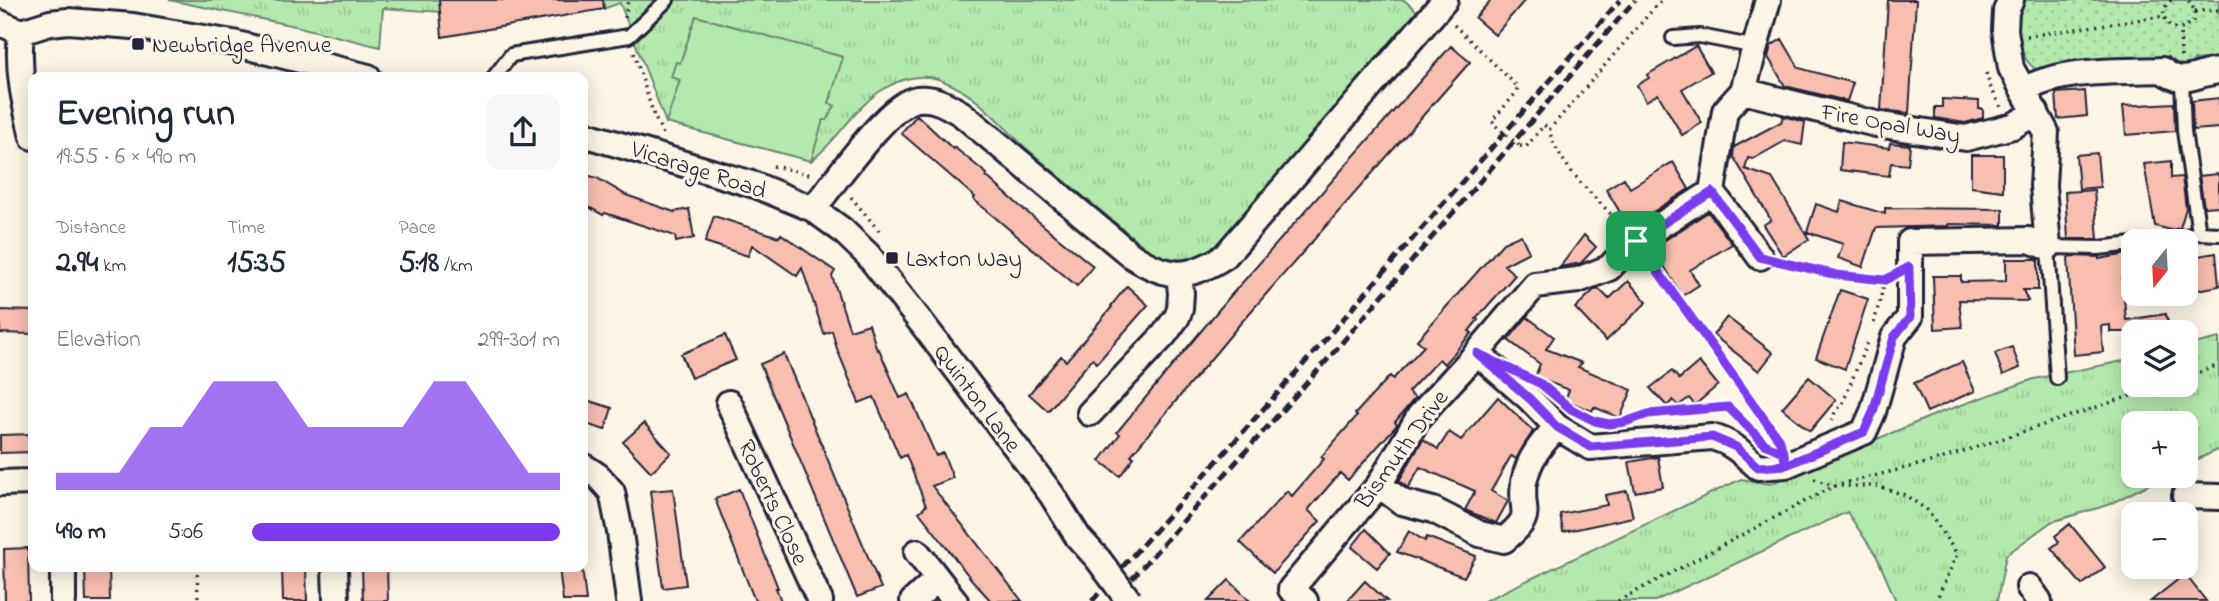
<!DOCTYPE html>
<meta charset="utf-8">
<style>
:root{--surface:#fff;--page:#f6f6f7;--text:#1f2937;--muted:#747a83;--accent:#7c3aed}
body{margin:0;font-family:"Indie Flower",sans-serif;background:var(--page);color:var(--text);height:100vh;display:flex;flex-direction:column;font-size:26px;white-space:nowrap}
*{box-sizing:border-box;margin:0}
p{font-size:23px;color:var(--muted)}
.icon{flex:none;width:38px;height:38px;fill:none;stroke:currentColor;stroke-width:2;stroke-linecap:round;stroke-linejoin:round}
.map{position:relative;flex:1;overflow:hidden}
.drawer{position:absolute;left:28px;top:72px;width:560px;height:500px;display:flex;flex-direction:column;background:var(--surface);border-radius:14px;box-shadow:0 4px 18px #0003}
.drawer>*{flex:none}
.needle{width:46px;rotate:198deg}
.controls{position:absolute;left:2121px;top:229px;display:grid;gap:14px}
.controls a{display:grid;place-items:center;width:77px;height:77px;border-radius:14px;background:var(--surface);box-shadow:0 4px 18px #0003;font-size:35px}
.pin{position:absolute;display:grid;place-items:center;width:60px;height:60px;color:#fff;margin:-30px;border-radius:14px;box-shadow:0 4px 10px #0006}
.round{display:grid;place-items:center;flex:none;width:74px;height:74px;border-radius:14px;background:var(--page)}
.head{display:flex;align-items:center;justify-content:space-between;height:119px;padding:0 28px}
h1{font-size:38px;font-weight:700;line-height:52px}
.metrics{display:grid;grid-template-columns:repeat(3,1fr);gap:10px;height:119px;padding:7px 28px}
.metrics div{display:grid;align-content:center}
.metrics b{font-size:30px;font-weight:700}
.metrics small{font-size:19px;font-weight:400}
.metrics p{font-size:19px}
.chart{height:196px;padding:14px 28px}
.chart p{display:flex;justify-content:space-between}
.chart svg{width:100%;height:126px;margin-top:7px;fill:var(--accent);opacity:.7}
ul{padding:0 28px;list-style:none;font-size:23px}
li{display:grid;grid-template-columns:112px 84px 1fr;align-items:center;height:52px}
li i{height:18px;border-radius:9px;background:var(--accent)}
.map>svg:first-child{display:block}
.grass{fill:url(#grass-dots);stroke:#6a8674;stroke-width:2}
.park{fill:url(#park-tufts);stroke:#6a8674;stroke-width:2}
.pitch{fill:#b3e9ac;stroke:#6a8674;stroke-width:2}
.building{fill:#f8beb0;stroke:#22223b;stroke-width:2}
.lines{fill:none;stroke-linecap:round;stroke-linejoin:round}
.service-casing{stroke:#22223b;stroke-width:18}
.minor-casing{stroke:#22223b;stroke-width:30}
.path{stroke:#22223b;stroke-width:3.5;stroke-dasharray:2 5;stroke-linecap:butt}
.service{stroke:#fcf5e5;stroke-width:12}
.minor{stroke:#fcf5e5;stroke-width:24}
.rail{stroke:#22223b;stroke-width:5;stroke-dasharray:10 5;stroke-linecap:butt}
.minor-bridge-casing{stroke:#22223b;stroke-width:30;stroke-linecap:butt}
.path-bridge{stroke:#22223b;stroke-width:3.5;stroke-dasharray:2 5;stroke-linecap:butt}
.minor-bridge{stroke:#fcf5e5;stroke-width:24}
.route-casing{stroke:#fff;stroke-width:14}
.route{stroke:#7c3aed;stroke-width:9}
.poi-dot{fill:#22223b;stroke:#fcf5e5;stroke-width:2.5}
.labels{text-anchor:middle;stroke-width:6;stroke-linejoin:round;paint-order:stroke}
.poi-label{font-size:24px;fill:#22223b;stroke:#fcf5e5;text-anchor:start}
.street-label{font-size:24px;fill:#22223b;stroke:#fcf5e5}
</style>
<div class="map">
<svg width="2219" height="601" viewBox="0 0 2219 601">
<defs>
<pattern id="grass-dots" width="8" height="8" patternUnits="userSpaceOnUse" patternTransform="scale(1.75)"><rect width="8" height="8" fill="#b3e9ac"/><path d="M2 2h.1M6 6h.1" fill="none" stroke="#9ac895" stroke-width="1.8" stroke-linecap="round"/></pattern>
<pattern id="park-tufts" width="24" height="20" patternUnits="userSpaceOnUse" patternTransform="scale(1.75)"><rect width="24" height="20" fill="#b3e9ac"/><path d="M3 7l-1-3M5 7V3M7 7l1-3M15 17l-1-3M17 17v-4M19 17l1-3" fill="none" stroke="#9ac895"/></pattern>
</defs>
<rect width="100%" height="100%" fill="#fcf5e5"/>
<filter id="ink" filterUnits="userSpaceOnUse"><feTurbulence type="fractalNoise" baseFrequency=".0143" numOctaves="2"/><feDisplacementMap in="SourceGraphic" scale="14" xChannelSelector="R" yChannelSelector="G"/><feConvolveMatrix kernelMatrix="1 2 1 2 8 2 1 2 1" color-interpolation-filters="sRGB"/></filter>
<g filter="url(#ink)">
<path class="grass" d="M2020,0H2219V58L2194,60L2187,70L2038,71C2016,57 2013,23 2020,0Z"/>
<path class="park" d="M169,0H439L442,12L383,8L380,47L295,26Z
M598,0H1404L1419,13L1220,248C1192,262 1182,263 1152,253C1110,218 1066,183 1025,147C999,123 977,94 943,81C924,73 905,77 887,87C856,104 839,140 811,161L666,123L620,3L600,10Z
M2219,338V449L2186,465V424H2133V476H2165L2108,505L2051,522L2006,555L1997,601H1896L1877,557L1847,512L1655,601H1484L1741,479L1770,484L1939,413L2034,379L2133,359V385H2186V346Z"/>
<path class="pitch" d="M696,16L843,57L829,103L835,106L827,120H823L811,161L666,123L680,80L671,77L676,62L680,63Z"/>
<path class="building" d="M439,0H603L604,9L442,37Z
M1491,0H1525L1495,35L1475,18Z
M1888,0H1916L1909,113L1881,110Z
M1782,39L1799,68L1853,83L1847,101L1785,86L1768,57L1771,46Z
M1451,46L1470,62L1239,325L1131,455L1134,457L1120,476L1100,461L1120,434L1117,432L1226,301Z
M1696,46L1711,72L1682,89L1702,123L1682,135L1658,94L1646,101L1637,85L1649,78L1647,75Z
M2085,91L2087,116L2058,119L2056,93Z
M2219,98V128L2193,130L2192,101Z
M1942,99L1979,101V109H1983V118L1965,123L1935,118V107H1942Z
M2174,103L2175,131L2126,135L2123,106Z
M917,115L953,149L954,147L987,174L986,176L1022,208L1093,266L1077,286L973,199L975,197L901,133Z
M1783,116L1805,122L1802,145L1785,141L1753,159L1748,158L1745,169L1772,178L1809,239L1783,256L1763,225L1771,220L1733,156L1734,147L1781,122Z
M1842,142L1889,148L1890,143L1910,145L1908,165L1891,163L1889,176L1840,170Z
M2097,153L2100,187L2079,189L2076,155Z
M1971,155H2003V191L1971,187Z
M2171,161V178L2182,177L2186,208L2180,228L2171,230L2155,226L2144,164Z
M1673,162L1689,189L1629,227L1606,189L1624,178L1630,188Z
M583,174L597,178L626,195L674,212L689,209L694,238L676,242L675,236L605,213L603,215L583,204Z
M2217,174L2219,176V206L2204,207L2199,176Z
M2094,190L2098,239H2068L2065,192Z
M1842,201L1885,214V208L2003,209V225L1948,224V226L1876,228L1863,267L1838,258L1843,244L1807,232L1816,204L1839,212Z
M1708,212L1732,244L1690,270L1699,285L1682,296L1653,248Z
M714,216L779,237L781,234L835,271L832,276L850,330L869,324L877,350L879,349L900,398L909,394L936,456L943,453L953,478L932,486L1022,601H991L972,580L919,512L926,506L906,455L900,458L874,397L859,403L837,349L832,331L824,334L802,268L797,276L752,245L748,256L705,242Z
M1521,235L1529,252L1504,265L1515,275L1476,319L1478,320L1469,331L1472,333L1444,364L1439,359L1408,392L1415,398L1395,422L1397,425L1348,480L1340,473L1308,510L1320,521L1273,573L1240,542L1287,491L1292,496L1324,459L1321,457L1357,416L1355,414L1390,376L1393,379L1424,346L1417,340L1503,243Z
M1584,235L1596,247L1581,263L1560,267Z
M2133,253V275L2122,277L2126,320L2166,314L2170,332H2110V325L2101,326L2103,352L2074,355L2068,258L2070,256L2099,257V259Z
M2216,253L2219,286L2186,292V258Z
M2006,259H2038V290H2023L2028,301L1959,300L1962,327L1935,329L1933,276H1961V282L2006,281Z
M1628,281L1647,302L1606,341L1575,308L1594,290L1598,288L1609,299Z
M1127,286L1148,305L1097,363L1092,359L1048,411L1029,394L1061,356L1066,361L1112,307L1111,306Z
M1840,290L1868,299L1845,369L1816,358Z
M0,310L33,311V334L0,333Z
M1527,317L1554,337L1546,349L1582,363L1578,367L1632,390L1620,418L1594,407L1592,411L1565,400L1569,390L1535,377L1540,364L1508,340Z
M1727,317L1773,353L1759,371L1713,335Z
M725,335L736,360L691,378L681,354Z
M2012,347L2020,368L2003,375L1995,353Z
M784,354L881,588L857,597L760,364Z
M1699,362L1718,385L1695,405L1689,398L1678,406L1673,400L1667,406L1650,388L1672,371L1679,379Z
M1962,362L1975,391L1927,412L1914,383Z
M1809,377L1836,400L1810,431L1782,408Z
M1498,397L1533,431L1516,459L1511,456L1491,491L1508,501L1496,523L1465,510L1475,491L1420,467L1408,488L1399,481L1423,439L1438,449L1449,432L1461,440Z
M583,399L612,408L605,430L583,423Z
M644,423L671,453L651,472L623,442Z
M33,434V452L0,453V435Z
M1658,457L1663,487L1635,492L1629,462Z
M673,489L686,585L663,588L650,491Z
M739,489L778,588H776L781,601H755L715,499Z
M1627,491L1633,517L1563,532L1560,514L1607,505L1605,495Z
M2070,524L2105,567L2082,585L2051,548L2059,542L2055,536Z
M1366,529L1390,553L1377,568L1352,547Z
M1409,531L1425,541L1427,537L1476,556L1464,577L1397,552Z
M28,548L29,601H5L4,549Z
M85,567H109L110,601H86Z
M282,567H306L307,601H283Z
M362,567H387L388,601H363Z
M559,567H582L586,601H563Z
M2185,574L2206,601H2151Z
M1229,580L1250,601H1208Z
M1365,581L1387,601H1347Z"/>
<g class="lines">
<g class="service-casing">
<path id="service" d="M1673,38L1700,36L1756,47
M494,77L511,55L629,36L667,0
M2182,80L2184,131L2199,233
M2158,242L2199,233L2219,234
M2057,378L2048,247L2099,248L2133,244"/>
</g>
<g class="minor-casing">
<path id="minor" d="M0,23L21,32L50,23L68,21L133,26L233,43L368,77
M21,32C17,70 24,100 33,137
M2023,90C2064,68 2117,72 2162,70C2184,88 2195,73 2219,71
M1743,91L1876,124L1966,138L2013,126L2036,112
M583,134L755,185L813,209L842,230L868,255L924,326L1052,495L1078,537L1098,559
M813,209C833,185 888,103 917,99C935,97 947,105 962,114L1132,256C1169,279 1188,280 1225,256L1445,0
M1636,241L1712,192
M1760,257L1712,192L1725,111L1743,91L1768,0
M1477,353L1530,399L1557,427L1590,447L1712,437C1732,442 1743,454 1758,467L1786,465L1864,432L1873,412L1894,337L1910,317V242L2029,240L2048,247L2043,186L2046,132L2011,68L2005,30L2006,11L2011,0
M729,403L820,601
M1090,413L1164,335L1177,317L1180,309L1181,293L1179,275
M583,466L598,476L612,492L620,532L629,601
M0,483L33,482
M1379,485L1402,502L1433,510L1480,534L1504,540C1537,513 1519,514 1524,482C1529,458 1540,445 1557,427
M2185,496L2219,497
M917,552L955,601
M63,567V601
M335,567L336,601
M2029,587L2039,601
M913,601L937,579
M1305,601L1291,589L1379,485L1420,415L1477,353L1535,285L1578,280L1609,268L1632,244"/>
</g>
<path class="path" d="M2171,0L2165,7L2163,16L2171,27L2180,30
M2195,11L2219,10
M625,18L628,0
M1454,25L1518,87L1516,93L1492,121L1496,126
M2027,36L2163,16
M634,53L654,116L663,134
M2181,57L2180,30L2193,21L2195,11L2188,0
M1986,73L1990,86L2001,107
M1520,146L1526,147L1544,125L1549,130
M773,166L813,175
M851,197L880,232
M1620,224C1595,196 1560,168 1549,130L1661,0
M1649,259L1781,444
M1780,262L1837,275L1885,280
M1874,323L1885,280L1888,278
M2186,377L2219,365
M1633,419L1648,414L1728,407L1749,427
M1832,421L1835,412L1842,405L1868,340
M1814,479L1834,486H1876L1905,495L1927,510L1957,554L1936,601
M1841,484L1938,460L2163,385
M197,567L198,601
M1618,601L1834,486"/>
<use href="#service" class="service"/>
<use href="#minor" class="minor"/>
<path class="rail" d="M1092,601L1317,349L1620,0
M1112,601L1328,359L1635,0"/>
<g class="minor-bridge-casing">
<path id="minor-bridge" d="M1098,559L1129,601"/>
</g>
<path class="path-bridge" d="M1496,126L1520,146"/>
<use href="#minor-bridge" class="minor-bridge"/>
</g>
</g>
<g class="lines" filter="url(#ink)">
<g class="route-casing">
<path id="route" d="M1636,241L1780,441L1786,465L1758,467L1736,447L1712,437L1591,447L1557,427L1530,399L1477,353L1541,384L1571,409L1595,421L1609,424L1625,422L1648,414L1728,407L1765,444L1784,453L1786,465L1864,432L1873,412L1894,337L1910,317L1909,267L1885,280L1837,275L1760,257L1712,192L1636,241"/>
</g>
<use href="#route" class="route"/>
</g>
<g class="poi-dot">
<rect x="131" y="37" width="14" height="14" rx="3.5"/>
<rect x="885" y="251" width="14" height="14" rx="3.5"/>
</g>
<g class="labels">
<g class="poi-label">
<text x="152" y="52">Newbridge Avenue</text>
<text x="906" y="266">Laxton Way</text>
</g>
<g class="street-label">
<text transform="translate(1891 123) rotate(10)" y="8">Fire Opal Way</text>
<text transform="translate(699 169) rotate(18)" y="8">Vicarage Road</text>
<text transform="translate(978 398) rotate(53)" y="8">Quinton Lane</text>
<text transform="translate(1401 449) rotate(-54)" y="8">Bismuth Drive</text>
<text transform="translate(774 502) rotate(65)" y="8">Roberts Close</text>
</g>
</g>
</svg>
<div class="controls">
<a><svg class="needle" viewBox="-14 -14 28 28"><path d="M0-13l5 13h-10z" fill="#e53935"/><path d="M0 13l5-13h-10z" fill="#747a83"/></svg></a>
<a><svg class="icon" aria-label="layers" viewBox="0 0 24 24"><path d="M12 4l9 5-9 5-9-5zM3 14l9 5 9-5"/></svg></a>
<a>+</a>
<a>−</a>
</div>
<div class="pin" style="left:1636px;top:241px;background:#1e9e55"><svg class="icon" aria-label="arrive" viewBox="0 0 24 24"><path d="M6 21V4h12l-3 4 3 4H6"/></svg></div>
<section class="drawer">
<div class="head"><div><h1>Evening run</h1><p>19:55 · 6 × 490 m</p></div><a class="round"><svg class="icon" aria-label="share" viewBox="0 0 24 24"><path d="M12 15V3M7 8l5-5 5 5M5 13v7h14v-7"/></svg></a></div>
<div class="metrics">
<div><p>Distance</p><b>2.94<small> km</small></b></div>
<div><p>Time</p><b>15:35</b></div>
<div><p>Pace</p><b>5:18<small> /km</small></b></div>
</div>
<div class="chart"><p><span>Elevation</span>299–301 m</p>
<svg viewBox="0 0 160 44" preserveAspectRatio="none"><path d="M0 44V38L10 38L20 38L30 22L40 22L50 6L60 6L70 6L80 22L90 22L100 22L110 22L120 6L130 6L140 22L150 38L160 38V44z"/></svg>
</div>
<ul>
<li><b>490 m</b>5:06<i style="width:100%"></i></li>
</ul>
</section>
</div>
